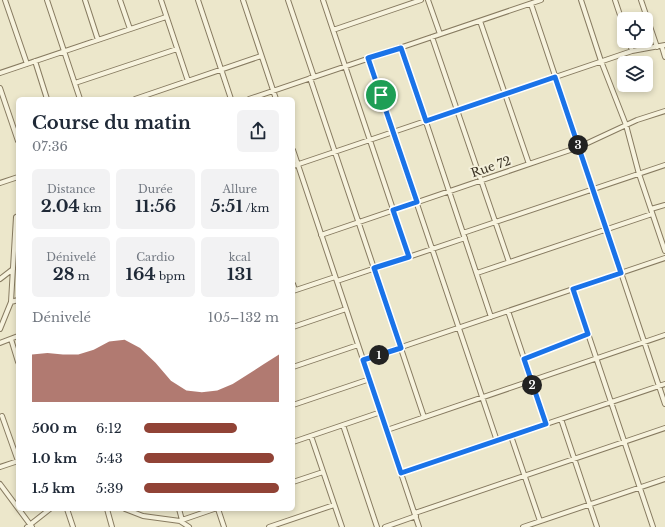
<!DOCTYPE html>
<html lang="fr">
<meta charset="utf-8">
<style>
:root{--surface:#fff;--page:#f2f2f3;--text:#1f2937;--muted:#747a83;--accent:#914336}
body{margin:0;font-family:"Libre Baskerville",serif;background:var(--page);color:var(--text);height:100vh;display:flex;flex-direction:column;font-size:15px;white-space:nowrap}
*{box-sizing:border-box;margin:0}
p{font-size:13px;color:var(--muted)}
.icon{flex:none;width:22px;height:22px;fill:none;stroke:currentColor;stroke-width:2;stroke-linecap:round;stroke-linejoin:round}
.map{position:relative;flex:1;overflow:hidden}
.sheet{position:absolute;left:16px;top:97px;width:279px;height:414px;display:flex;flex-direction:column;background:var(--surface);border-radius:6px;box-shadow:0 2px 6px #0003}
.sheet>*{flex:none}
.buttons{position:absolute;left:617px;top:12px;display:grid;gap:8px}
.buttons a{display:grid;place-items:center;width:36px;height:36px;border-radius:6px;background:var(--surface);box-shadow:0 2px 6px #0003;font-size:20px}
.pin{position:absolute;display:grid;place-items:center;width:34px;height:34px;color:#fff;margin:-17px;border:2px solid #fff;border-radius:50%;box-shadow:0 1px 4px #0007}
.km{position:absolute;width:20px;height:20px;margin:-10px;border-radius:50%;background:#222;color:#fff;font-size:11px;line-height:20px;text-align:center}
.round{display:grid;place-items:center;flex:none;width:42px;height:42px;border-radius:6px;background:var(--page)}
.overview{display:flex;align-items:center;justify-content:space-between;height:68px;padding:0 16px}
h1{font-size:18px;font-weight:700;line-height:30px}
.figures{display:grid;grid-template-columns:repeat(3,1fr);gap:6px;height:68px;padding:4px 16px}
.figures div{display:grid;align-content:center;border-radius:6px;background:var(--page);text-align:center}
.figures b{font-size:17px;font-weight:700}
.figures small{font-size:11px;font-weight:400}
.figures p{font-size:11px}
.chart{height:112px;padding:8px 16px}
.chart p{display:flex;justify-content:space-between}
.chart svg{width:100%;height:72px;margin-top:4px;fill:var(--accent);opacity:.7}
ul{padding:0 16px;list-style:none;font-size:13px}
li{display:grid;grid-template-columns:64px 48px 1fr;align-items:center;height:30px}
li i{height:10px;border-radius:5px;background:var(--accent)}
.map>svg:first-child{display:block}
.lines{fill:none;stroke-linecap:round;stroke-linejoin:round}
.street-casing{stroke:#877b61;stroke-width:6}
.street{stroke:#f7f3de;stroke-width:4}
.route-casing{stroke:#fff;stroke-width:8}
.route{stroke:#1a73e8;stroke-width:5}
.labels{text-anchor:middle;stroke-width:4;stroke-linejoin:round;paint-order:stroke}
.street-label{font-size:12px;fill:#393123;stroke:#f4f0db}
</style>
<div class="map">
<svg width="665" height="527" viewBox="0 0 665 527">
<rect width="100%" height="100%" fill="#ece7cb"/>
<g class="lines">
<g class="street-casing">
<path id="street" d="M5,0L27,64
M47,0L80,99
M85,0L98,40
M120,0L130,29
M161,0L188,81
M198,0L231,99
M243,0L276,99
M288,0L314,77
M323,0L409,257
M428,0L440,34
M581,0L601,61L626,125L639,174L665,251
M615,0L624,27
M641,0L657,47
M531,4L665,404
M480,21L529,164
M333,30L421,0
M432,37L509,262
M629,41L632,51
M401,47L491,317
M662,47L665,57
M368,59L497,441
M35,61L47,99
M0,73L166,17
M310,78L424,417
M75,83L177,49
M0,88L18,141
M135,99L261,56
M249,99L541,0
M293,150L419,527
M293,166L632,51L665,45
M0,183L18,177
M651,209L665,205
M463,233L665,165
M321,235L579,147L637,120L665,111
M477,273L652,214
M0,279L13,269
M337,281L465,238
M293,284L295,290
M573,289L653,527
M293,291L335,277
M11,302L18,300
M508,311L546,424
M293,327L346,309
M0,329L11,302L16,217L18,216
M11,339L18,362
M0,343L18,336
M524,359L588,334
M363,360L665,258
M293,367L358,345
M293,405L370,379
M2,416L18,461
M561,419L597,527
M343,425L377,527
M387,430L665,335
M311,436L342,527
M511,436L540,521
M293,442L381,412
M0,467L18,461
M401,473L665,384
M293,482L323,472
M0,484L32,527
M67,509L73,527
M107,509L112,527
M125,509L143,516L180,521L189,527
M179,509L182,520L214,509
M218,509L224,527
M415,513L665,428
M27,527L50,509
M269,527L334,505
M385,527L416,516
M523,527L665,479"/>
</g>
<use href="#street" class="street"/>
</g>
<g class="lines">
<g class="route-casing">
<path id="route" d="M401,48L426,121L555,77L621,273L573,289L588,334L524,359L546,424L401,473L363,360L401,348L374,268L409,257L393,210L417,202L368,58Z"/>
</g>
<use href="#route" class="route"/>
</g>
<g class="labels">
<g class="street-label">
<text transform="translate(491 167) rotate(-19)" y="4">Rue 72</text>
</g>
</g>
</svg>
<div class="buttons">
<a><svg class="icon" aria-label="locate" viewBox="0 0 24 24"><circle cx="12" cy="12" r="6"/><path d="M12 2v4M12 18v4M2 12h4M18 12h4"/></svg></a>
<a><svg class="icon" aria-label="layers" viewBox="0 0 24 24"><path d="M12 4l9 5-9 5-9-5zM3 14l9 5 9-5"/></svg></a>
</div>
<div class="pin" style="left:381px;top:95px;background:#1e9e55"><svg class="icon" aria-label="arrive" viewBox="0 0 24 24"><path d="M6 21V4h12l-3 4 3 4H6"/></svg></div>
<b class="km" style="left:379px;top:355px">1</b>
<b class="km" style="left:532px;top:385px">2</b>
<b class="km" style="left:578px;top:145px">3</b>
<section class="sheet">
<div class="overview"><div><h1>Course du matin</h1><p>07:36</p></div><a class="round"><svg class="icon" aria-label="share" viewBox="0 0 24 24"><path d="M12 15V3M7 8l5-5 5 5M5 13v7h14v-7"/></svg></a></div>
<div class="figures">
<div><p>Distance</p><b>2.04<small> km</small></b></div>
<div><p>Durée</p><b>11:56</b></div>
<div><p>Allure</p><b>5:51<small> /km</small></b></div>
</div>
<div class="figures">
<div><p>Dénivelé</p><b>28<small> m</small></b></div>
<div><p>Cardio</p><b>164<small> bpm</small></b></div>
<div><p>kcal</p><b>131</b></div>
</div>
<div class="chart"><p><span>Dénivelé</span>105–132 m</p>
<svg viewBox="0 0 160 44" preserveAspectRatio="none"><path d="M0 44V15L10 14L20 15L30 15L40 12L50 7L60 6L70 11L80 20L90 31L100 37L110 38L120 37L130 33L140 27L150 21L160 15V44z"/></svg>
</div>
<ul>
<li><b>500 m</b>6:12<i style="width:69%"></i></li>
<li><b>1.0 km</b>5:43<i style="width:96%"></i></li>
<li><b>1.5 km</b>5:39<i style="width:100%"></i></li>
</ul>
</section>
</div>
